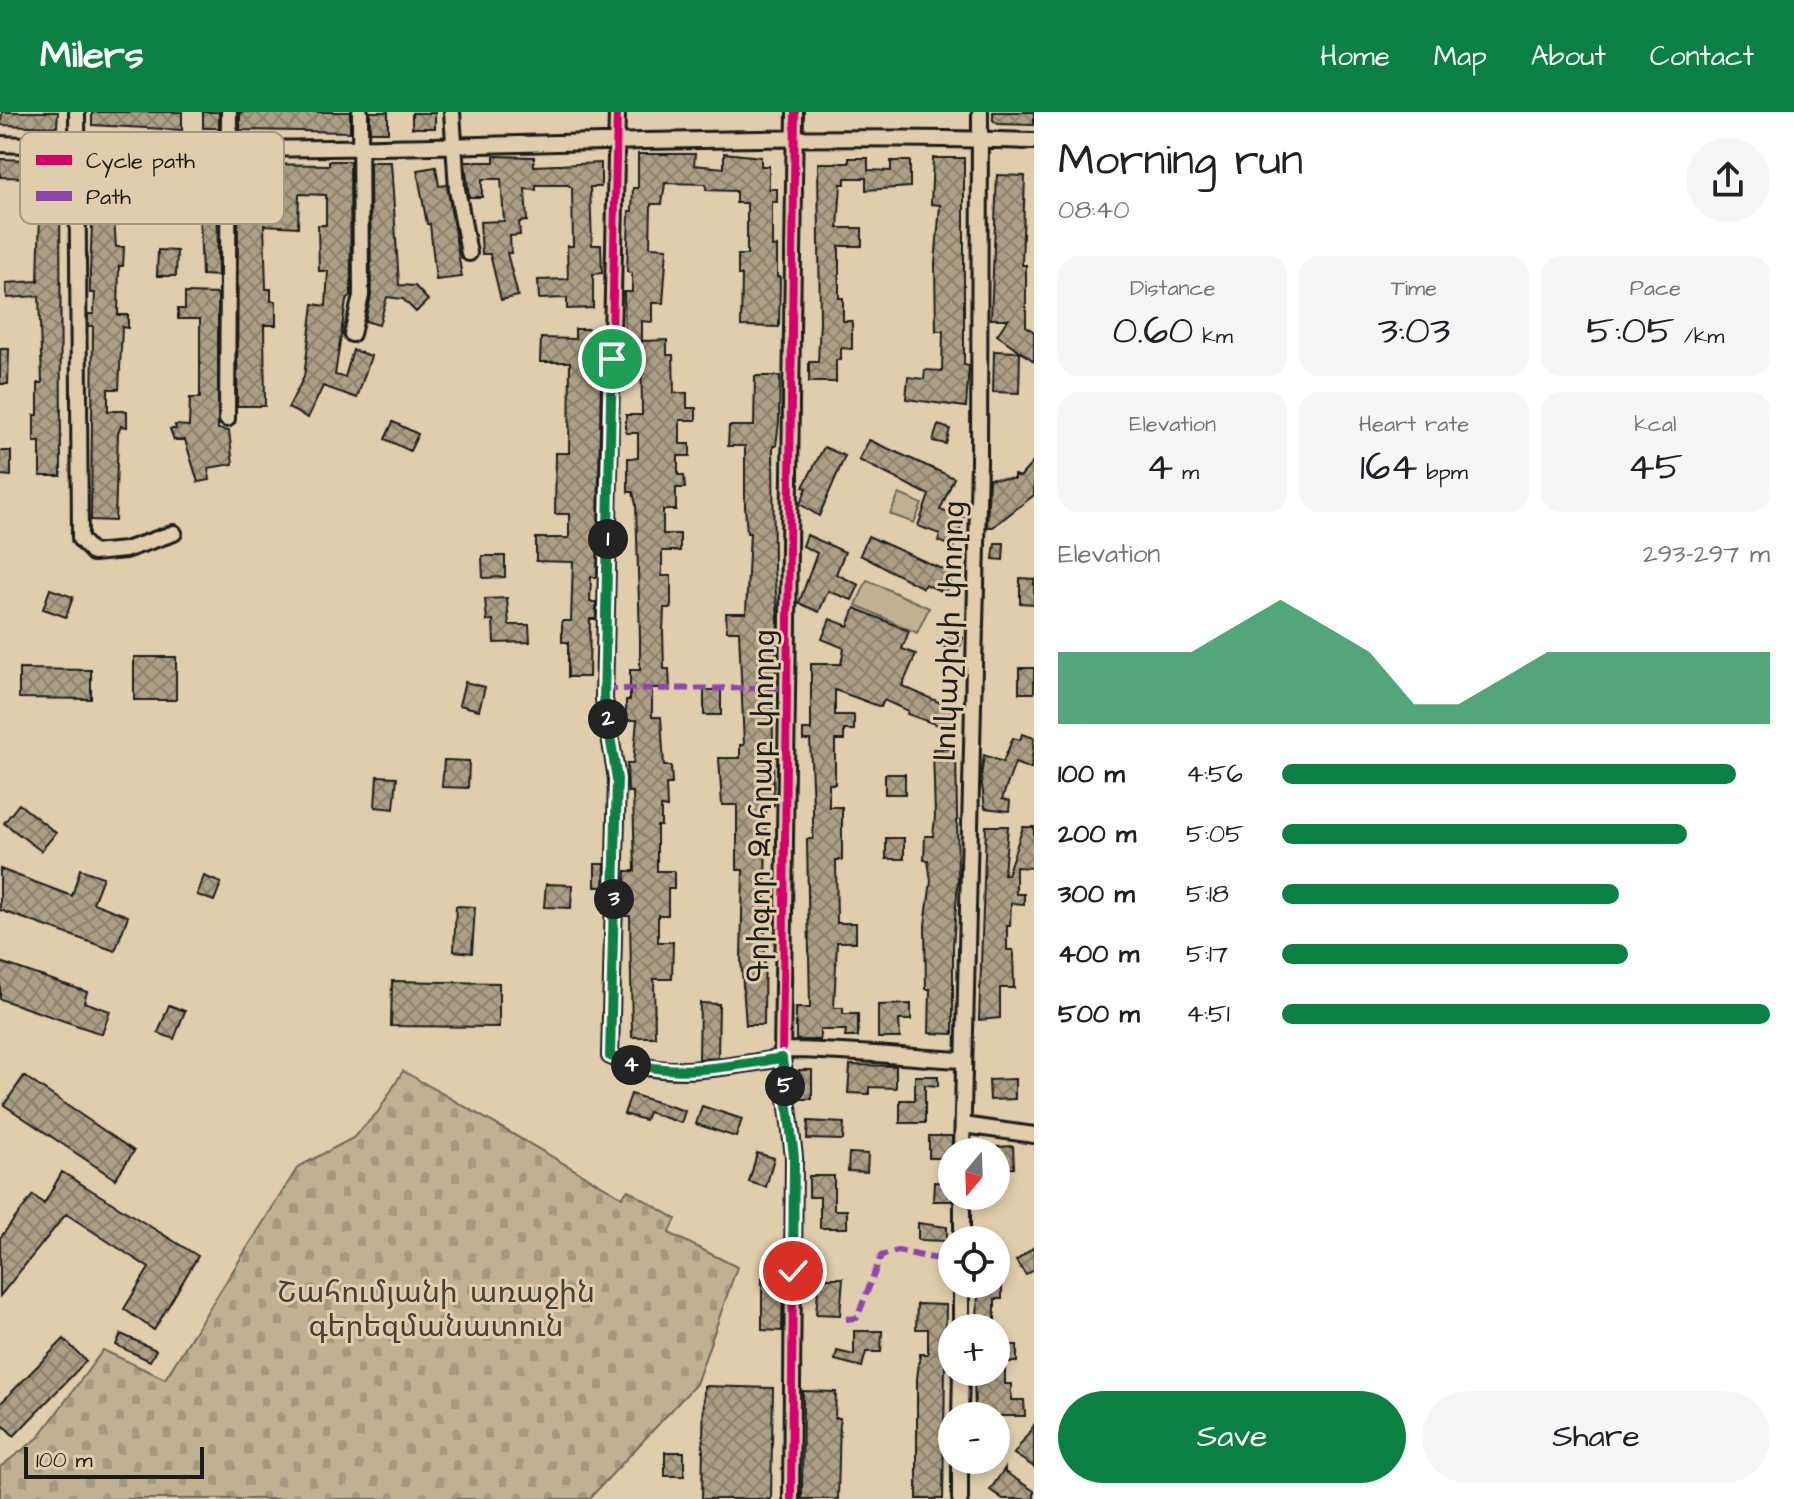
<!DOCTYPE html>
<meta charset="utf-8">
<style>
:root{--surface:#fff;--page:#f6f6f6;--text:#202124;--muted:#757577;--accent:#0b8043}
body{margin:0;font-family:"Architects Daughter","Noto Sans Armenian",sans-serif;background:var(--page);color:var(--text);height:100vh;display:flex;flex-direction:column;font-size:30px;white-space:nowrap}
*{box-sizing:border-box;margin:0}
p{font-size:26px;color:var(--muted)}
.icon{flex:none;width:44px;height:44px;fill:none;stroke:currentColor;stroke-width:2;stroke-linecap:round;stroke-linejoin:round}
.map{position:relative;flex:1;overflow:hidden}
.details{display:flex;flex-direction:column;background:var(--surface);width:760px}
.details>*{flex:none}
.needle{width:52px;rotate:199deg}
.fabs{position:absolute;left:938px;top:1026px;display:grid;gap:16px}
.fabs a{display:grid;place-items:center;width:72px;height:72px;border-radius:50%;background:var(--surface);box-shadow:0 4px 12px #0003;font-size:40px}
.scale{position:absolute;left:24px;bottom:20px;width:180px;box-sizing:border-box;padding-left:8px;border:4px solid #1c1c1c;border-top:0;font-size:22px;line-height:28px;white-space:nowrap;color:#1c1c1c;-webkit-text-stroke:6px #dfcdab;paint-order:stroke}
.pin{position:absolute;display:grid;place-items:center;width:68px;height:68px;color:#fff;margin:-34px;border:4px solid #fff;border-radius:50%;box-shadow:0 2px 8px #0007}
.km{position:absolute;width:40px;height:40px;margin:-20px;border-radius:50%;background:#222;color:#fff;font-size:22px;line-height:40px;text-align:center}
.round{display:grid;place-items:center;flex:none;width:84px;height:84px;border-radius:42px;background:var(--page)}
.summary{display:flex;align-items:center;justify-content:space-between;height:136px;padding:0 24px}
h1{font-size:44px;font-weight:600;line-height:60px}
.figures{display:grid;grid-template-columns:repeat(3,1fr);gap:12px;height:136px;padding:8px 24px}
.figures div{display:grid;align-content:center;border-radius:20px;background:var(--page);text-align:center}
.figures b{font-size:40px;font-weight:600}
.figures small{font-size:22px;font-weight:400}
.figures p{font-size:22px}
.chart{height:224px;padding:16px 24px}
.chart p{display:flex;justify-content:space-between}
.chart svg{width:100%;height:144px;margin-top:8px;fill:var(--accent);opacity:.7}
.button{display:flex;gap:16px;margin-top:auto;padding:16px 24px}
.button a{flex:1;height:92px;border-radius:48px;background:var(--accent);color:#fff;font-size:32px;font-weight:600;line-height:92px;text-align:center}
.button a+a{background:var(--page);color:var(--text)}
ul{padding:0 24px;list-style:none;font-size:26px}
li{display:grid;grid-template-columns:128px 96px 1fr;align-items:center;height:60px}
li i{height:20px;border-radius:10px;background:var(--accent)}
header{display:flex;align-items:center;gap:48px;box-sizing:border-box;height:112px;padding:0 40px;background:var(--accent);color:#fff}
header strong{font-size:38px}
nav{display:flex;gap:44px;margin-inline-start:auto;font-size:28px}
main{display:flex;flex:1;min-height:0}
.map>svg:first-child{display:block}
.green{fill:#c0b193;stroke:#6e6658;stroke-width:2}
.cemetery{fill:url(#cemetery-stones);stroke:#6e6658;stroke-width:2}
.building{fill:url(#building-cross-hatch);stroke:#1c1c1c;stroke-width:2}
.lines{fill:none;stroke-linecap:round;stroke-linejoin:round}
.minor-casing{stroke:#1c1c1c;stroke-width:20}
.minor{stroke:#dfcdab;stroke-width:14}
.quiet{stroke:#8e44ad;stroke-width:6;stroke-dasharray:12 6;stroke-linecap:butt}
.cycleway-casing{stroke:#dfcdab;stroke-width:13}
.cycleway{stroke:#d6006c;stroke-width:8}
.route-casing{stroke:#fff;stroke-width:16}
.route{stroke:#0b8043;stroke-width:10}
.labels{text-anchor:middle;stroke-width:6;stroke-linejoin:round;paint-order:stroke}
.street-label{font-size:30px;fill:#1c1c1c;stroke:#dfcdab}
.park-label{font-size:30px;fill:#45413a;stroke:#dfcdab}
.key{fill:#dfcdab;stroke:#a49880;stroke-width:2}
.key-label{font-size:22px;fill:#1c1c1c}
</style>
<header>
<strong>Milers</strong>
<nav><a>Home</a><a>Map</a><a>About</a><a>Contact</a></nav>
</header>
<main>
<div class="map">
<svg width="1034" height="1387" viewBox="0 0 1034 1387">
<defs>
<pattern id="cemetery-stones" width="16" height="16" patternUnits="userSpaceOnUse" patternTransform="scale(2)"><rect width="16" height="16" fill="#c0b193"/><path d="M2 7V4a2 2 0 0 1 4 0v3zM10 15v-3a2 2 0 0 1 4 0v3z" fill="#a4987e"/></pattern>
<pattern id="building-cross-hatch" width="8" height="8" patternUnits="userSpaceOnUse" patternTransform="scale(2)"><rect width="8" height="8" fill="#ac9f85"/><path d="M0 0l8 8M0 8l8-8" fill="none" stroke="#8b816c"/></pattern>
</defs>
<rect width="100%" height="100%" fill="#dfcdab"/>
<filter id="ink" filterUnits="userSpaceOnUse"><feTurbulence type="fractalNoise" baseFrequency=".0125" numOctaves="2"/><feDisplacementMap in="SourceGraphic" scale="16" xChannelSelector="R" yChannelSelector="G"/><feConvolveMatrix kernelMatrix="1 2 1 2 8 2 1 2 1" color-interpolation-filters="sRGB"/></filter>
<g filter="url(#ink)">
<path class="green" d="M899,382L922,392L914,411L890,402Z
M867,468L929,496L917,521L856,493Z"/>
<path class="cemetery" d="M403,959L622,1085L628,1078L676,1107L669,1121L737,1155L696,1272L589,1387H0V1355L38,1326L103,1238L165,1267L298,1055L353,1026L378,1000Z"/>
<path class="building" d="M2,0H58L57,15L1,13Z
M92,0H182V18L92,13Z
M203,0H219V16H203Z
M240,0H350V20L240,18Z
M370,0H388V20H370Z
M993,0H1034V13L998,12L993,8Z
M412,1H435V16H412Z
M724,41L761,45V54H769V77H777V90H772V135L777,134V165H780L779,215L741,214L742,163H738V143H747V91H736V79L706,78V72L665,71L662,92H651L650,135L667,136L663,191H652V210L642,209V229L667,228V243H673L674,281H687V296H696V308H680V332H690V344H678V363H684L685,376H676V398H663V422H680V439H662V464H671V496H664L663,520L664,557H669L670,576H652V605H661L664,654H671L672,672H666L667,696L661,695V714H657V759H674V777H668V803H658V830H673L672,867H654L655,925H632L630,804H625L624,781L626,759H635L633,680H628L627,652H633L637,608H626V588H630V558H640V525L636,393L633,380H628V346H638V321H626V303H642V299L641,230H625L624,180H632V161L627,160L629,99H632L633,76H638V42H695L694,53L724,56Z
M494,44L534,45V54L601,51V75H590L592,133H601L602,161L593,162V196L567,197V186L539,187L538,168L568,167L567,134H573L572,76L568,73H536V78L525,77L527,109L519,110L520,123L510,124L511,141H507L518,184L501,188L490,142H482L480,110L504,109L501,67H482V85H469L465,50H494Z
M849,46H868V58L891,59V49H910V75L866,78V66H845V72H841L838,116H862V134H839V186H843V209H852V237L841,236V248H836V270H809V250H818L820,209L818,51H849Z
M933,46H964V253L969,254L966,295L906,287L908,265L924,267L925,258L942,259L943,219H936L935,152L940,93L931,92Z
M0,47L60,49L61,364H40V330H34V303H38V271H42L39,184L7,186L6,171L38,169L41,66L0,65Z
M329,49H350L351,183L346,189L335,263L345,265L353,238L371,244L357,286L323,274L308,306L288,296L304,265L313,192L326,194L328,159H319L318,113H326V83L299,82L298,115L264,113L266,177H271V189H276V213H264L265,294H237L238,104H272L273,85L239,84L240,52L329,53Z
M91,50L110,51L116,135H124L123,154H119L118,203H128V216L122,215L119,277H108V299H127V315L121,314L118,321L115,409L91,408L93,214H88V202H94L95,181H90V161L92,113H96L95,71H91Z
M370,50H391L399,173L415,174L428,188L416,200L403,187L387,185L379,213L365,209L371,184Z
M186,54H217L218,164L202,163L199,81H186Z
M436,55L439,74L447,73L462,165L436,168L430,112H427L417,58Z
M997,63L1025,64L1022,153H1026V214L1034,220V249L997,223L1008,207H991Z
M158,138L177,139L176,164H157Z
M185,181L218,182V317L229,319L233,352L208,356L210,368L198,370L185,328H174L170,317H176L175,313L189,314L190,286H200V207H178V197H185Z
M575,217H602L597,465H591L590,490H596V507H590L589,565H568V530H562V509H571L573,450L536,449V426H569V402H555L556,341H569L570,250H540L541,226L575,227Z
M0,237H9L8,272H0Z
M994,239L1020,240L1019,281L993,280Z
M755,264H780L779,310L776,334H773L774,457L778,506L775,574H772L774,693H766L764,913H746L741,847L743,758H737V693H722L719,646H740V633H744L739,519H727L726,501H746L750,421H747L745,395V334H728L729,314H754Z
M393,310L418,322L410,339L385,327Z
M938,313L950,317L946,332L933,329Z
M869,328L954,366L940,398L964,406L954,435L938,429L940,422L918,414L929,383L859,348Z
M824,335L845,344L819,404L800,392L807,376L803,375Z
M0,339H11V364L0,363Z
M1034,349V383L993,415H987L989,366L1014,367V363L1020,365Z
M807,423L845,440L836,462L859,473L852,488L828,479L819,500L799,491L817,441L803,434Z
M868,424L953,462L945,481L925,472L923,476L860,443Z
M995,431H1004L1003,448L993,447Z
M482,444H505V465L483,466Z
M1020,466L1034,467V492L1020,491Z
M50,477L73,485L66,505L43,497Z
M507,486L509,513H529L530,530L494,531L493,508L487,509L485,487Z
M855,496L909,519L902,537L916,542L902,574L957,598L949,617L907,602L908,599L884,588L881,595L835,578V603H854V618H844V628H835V672H829V695H842V748H836L837,811H856V830H837L834,896H843V902H858V925H845L846,918H820V928H796V896H810L807,727H813V694L810,628H803V618H811V552H841L844,536L822,527L830,507L848,514Z
M948,520L963,526L958,540L942,534Z
M134,545H176V588H134Z
M1019,556H1034V581H1019Z
M19,557L91,558V587L19,586Z
M465,570L485,575L479,598L459,593Z
M704,578H721V603H704Z
M1022,622L1034,626L1031,657L1015,651L1002,687L1010,689L1009,699L985,696L981,665L984,643L1003,650L1013,626L1020,628Z
M933,637H956L958,768L953,834V922L929,921L930,877H926L925,813L931,769L928,748H924L925,724H933L935,705Z
M444,648L469,649L468,676L442,675Z
M885,662H905V682H885Z
M377,664L397,665L394,697L375,695Z
M19,692L56,721L41,739L4,711Z
M986,714H1008L1004,762L1007,763L1023,715H1034V756L1016,755V782H1024V792L1011,791L1010,814H1007V838H1013L1014,876H1000V906L979,908Z
M886,726H904V747H886Z
M595,752H605L604,775H595Z
M0,757L72,784L80,757L103,765L93,791L128,804L115,839L0,798Z
M204,764L221,771L214,789L197,783Z
M546,772L572,773L571,796L544,795Z
M456,794L475,795L472,841L454,839Z
M0,850L87,880L84,890L110,899L102,922L0,887Z
M392,869L499,871V915L391,914Z
M700,891L719,892L718,946L699,947Z
M911,892V908H899L900,926H878V893Z
M169,893L185,899L174,927L158,921Z
M850,953L896,954V976L869,975V982L848,981Z
M799,958H812V987H799Z
M24,964L134,1039L115,1067L4,993Z
M915,964H938V974L925,973V1011H900V988H915Z
M1015,967V987L990,988L989,968Z
M631,982L685,999L681,1011L648,1000L645,1008L624,1002Z
M702,994L742,1007L736,1025L696,1012Z
M808,1009L844,1011L843,1028L807,1027Z
M929,1024H952V1046H929Z
M1013,1034L1014,1056L996,1057V1035Z
M757,1041L774,1046L766,1075L749,1070Z
M849,1041L868,1042L867,1060L848,1059Z
M62,1060L198,1144L154,1218L124,1197L149,1156L66,1102L0,1184V1126L33,1083L44,1092Z
M809,1064H834V1098H847V1116H820V1085H809Z
M934,1070L952,1071V1089H933Z
M918,1111L947,1115V1129L918,1128Z
M1034,1135V1158L1026,1163L1016,1149Z
M762,1166L783,1167L782,1219L762,1218Z
M819,1166H843L840,1203L816,1202Z
M978,1172H1002V1187H995V1216H977Z
M917,1192L946,1193L943,1387H917V1267L920,1242H928V1217H916Z
M854,1219H882L881,1240H866L862,1255L835,1248L837,1239L854,1243Z
M121,1222L156,1238L150,1249L116,1233Z
M64,1227L86,1249L14,1324L0,1310V1292Z
M996,1233H1017V1250H1005V1272H1011V1288H1024L1025,1304H975L974,1260H996Z
M704,1274L773,1276L771,1387H702Z
M803,1279L836,1280L835,1306H840L838,1387H802Z
M1034,1313V1355L1014,1342Z
M665,1340H684V1364H665Z
M1005,1356V1360L1034,1379V1387H1003L990,1378Z"/>
<g class="lines">
<g class="minor-casing">
<path id="minor" d="M77,0L80,427L93,441L125,438L174,421
M452,0L457,77L469,141
M617,0L604,587L617,667L610,944C665,969 724,955 782,946
M0,32C344,48 689,17 1034,29
M352,222L361,184L360,0
M227,307L229,0
M782,938C844,938 903,945 964,948
M963,1013L1034,1023
M962,1040L979,351L980,0
M962,1128V1084
M961,1216V1172
M960,1304L961,1260
M791,1387L794,1045L782,946L795,0
M960,1387V1348"/>
</g>
<use href="#minor" class="minor"/>
<path class="quiet" d="M605,577L787,576
M846,1207L857,1206L881,1144L898,1139L952,1150"/>
<g class="cycleway-casing">
<path id="cycleway" d="M617,0L604,587L617,667L610,944C665,969 724,955 782,946
M791,1387L794,1045L782,946L795,0"/>
</g>
<use href="#cycleway" class="cycleway"/>
</g>
</g>
<g class="lines" filter="url(#ink)">
<g class="route-casing">
<path id="route" d="M612,247L604,587L617,667L610,944C666,968 724,955 782,946L794,1045L793,1159"/>
</g>
<use href="#route" class="route"/>
</g>
<g class="labels">
<g class="street-label">
<text transform="translate(949 519) rotate(-88)" y="10">Լուկաշինի փողոց</text>
<text transform="translate(761 694) rotate(-89)" y="10">Գրիգոր Զոհրաբ փողոց</text>
</g>
<g class="park-label">
<text x="436" y="1190">Շահումյանի առաջին<tspan x="436" dy="34">գերեզմանատուն</tspan></text>
</g>
</g>
<rect x="20" y="20" width="264" height="92" rx="12" class="key"/>
<rect x="36" y="43" width="36" height="10" fill="#d6006c"/>
<rect x="36" y="79" width="36" height="10" fill="#8e44ad"/>
<g class="key-label">
<text x="86" y="56">Cycle path</text>
<text x="86" y="92">Path</text>
</g>
</svg>
<div class="fabs">
<a><svg class="needle" viewBox="-14 -14 28 28"><path d="M0-13l5 13h-10z" fill="#e53935"/><path d="M0 13l5-13h-10z" fill="#757577"/></svg></a>
<a><svg class="icon" aria-label="locate" viewBox="0 0 24 24"><circle cx="12" cy="12" r="6"/><path d="M12 2v4M12 18v4M2 12h4M18 12h4"/></svg></a>
<a>+</a>
<a>−</a>
</div>
<div class="scale">100 m</div>
<div class="pin" style="left:612px;top:247px;background:#1e9e55"><svg class="icon" aria-label="arrive" viewBox="0 0 24 24"><path d="M6 21V4h12l-3 4 3 4H6"/></svg></div>
<div class="pin" style="left:793px;top:1159px;background:#d93025"><svg class="icon" aria-label="check" viewBox="0 0 24 24"><path d="M5 12l5 5 9-10"/></svg></div>
<b class="km" style="left:608px;top:427px">1</b>
<b class="km" style="left:608px;top:607px">2</b>
<b class="km" style="left:614px;top:787px">3</b>
<b class="km" style="left:631px;top:953px">4</b>
<b class="km" style="left:785px;top:974px">5</b>
</div>
<section class="details">
<div class="summary"><div><h1>Morning run</h1><p>08:40</p></div><a class="round"><svg class="icon" aria-label="share" viewBox="0 0 24 24"><path d="M12 15V3M7 8l5-5 5 5M5 13v7h14v-7"/></svg></a></div>
<div class="figures">
<div><p>Distance</p><b>0.60<small> km</small></b></div>
<div><p>Time</p><b>3:03</b></div>
<div><p>Pace</p><b>5:05<small> /km</small></b></div>
</div>
<div class="figures">
<div><p>Elevation</p><b>4<small> m</small></b></div>
<div><p>Heart rate</p><b>164<small> bpm</small></b></div>
<div><p>kcal</p><b>45</b></div>
</div>
<div class="chart"><p><span>Elevation</span>293–297 m</p>
<svg viewBox="0 0 160 44" preserveAspectRatio="none"><path d="M0 44V22L10 22L20 22L30 22L40 14L50 6L60 14L70 22L80 38L90 38L100 30L110 22L120 22L130 22L140 22L150 22L160 22V44z"/></svg>
</div>
<ul>
<li><b>100 m</b>4:56<i style="width:93%"></i></li>
<li><b>200 m</b>5:05<i style="width:83%"></i></li>
<li><b>300 m</b>5:18<i style="width:69%"></i></li>
<li><b>400 m</b>5:17<i style="width:71%"></i></li>
<li><b>500 m</b>4:51<i style="width:100%"></i></li>
</ul>
<div class="button"><a>Save</a><a>Share</a></div>
</section>
</main>
